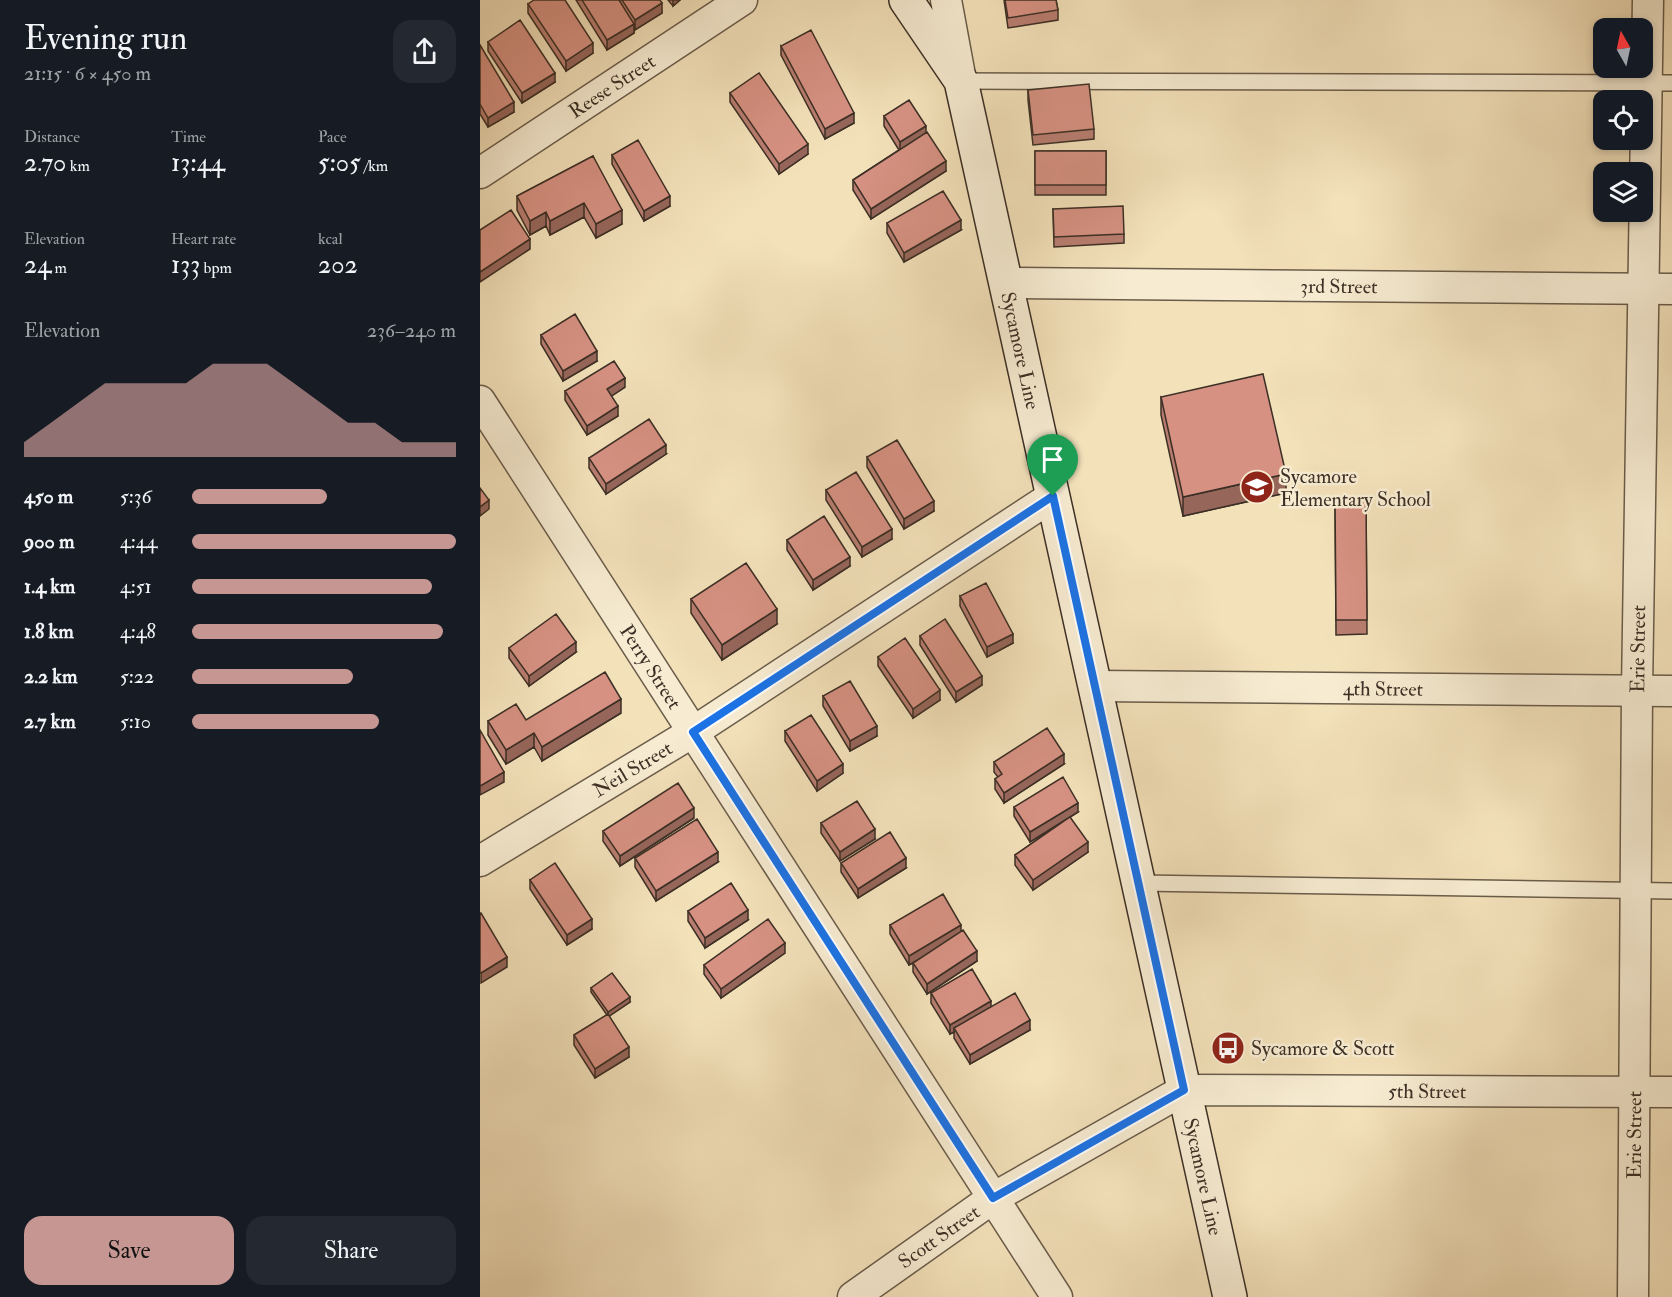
<!DOCTYPE html>
<meta charset="utf-8">
<style>
:root{--surface:#171b24;--page:#242831;--text:#f1f3f6;--muted:#9ea1a6;--accent:#c59692}
body{margin:0;font-family:"IM FELL Double Pica",serif;background:var(--page);color:var(--text);height:100vh;display:flex;flex-direction:column;font-size:22px;white-space:nowrap}
*{box-sizing:border-box;margin:0}
p{font-size:20px;color:var(--muted)}
.icon{flex:none;width:33px;height:33px;fill:none;stroke:currentColor;stroke-width:2;stroke-linecap:round;stroke-linejoin:round}
.map{position:relative;flex:1;overflow:hidden}
.drawer{display:flex;flex-direction:column;background:var(--surface);width:480px}
.drawer>*{flex:none}
.needle{width:39px;rotate:351deg}
.buttons{position:absolute;left:1113px;top:18px;display:grid;gap:12px}
.buttons a{display:grid;place-items:center;width:60px;height:60px;border-radius:12px;background:var(--surface);box-shadow:0 3px 9px #0003;font-size:30px}
.pin{position:absolute;display:grid;place-items:center;width:51px;height:51px;color:#fff;margin:-62px -26px;border-radius:50% 50% 50% 0;rotate:-45deg;box-shadow:0 0 6px #0007}
.pin .icon{rotate:45deg}
.round{display:grid;place-items:center;flex:none;width:63px;height:63px;border-radius:18px;background:var(--page)}
.head{display:flex;align-items:center;justify-content:space-between;height:102px;padding:0 24px}
h1{font-size:33px;font-weight:600;line-height:45px}
.metrics{display:grid;grid-template-columns:repeat(3,1fr);gap:9px;height:102px;padding:6px 24px}
.metrics div{display:grid;align-content:center}
.metrics b{font-size:26px;font-weight:600}
.metrics small{font-size:16px;font-weight:400}
.metrics p{font-size:16px}
.chart{height:168px;padding:12px 24px}
.chart p{display:flex;justify-content:space-between}
.chart svg{width:100%;height:108px;margin-top:6px;fill:var(--accent);opacity:.7}
.action{display:flex;gap:12px;margin-top:auto;padding:12px 24px}
.action a{flex:1;height:69px;border-radius:18px;background:var(--accent);color:#111;font-size:24px;font-weight:600;line-height:69px;text-align:center}
.action a+a{background:var(--page);color:var(--text)}
ul{padding:0 24px;list-style:none;font-size:20px}
li{display:grid;grid-template-columns:96px 72px 1fr;align-items:center;height:45px}
li i{height:15px;border-radius:8px;background:var(--accent)}
main{display:flex;flex:1;min-height:0}
.map>svg:first-child{display:block}
.lines{fill:none;stroke-linecap:round;stroke-linejoin:round}
.lane-casing{stroke:#6a5c4a;stroke-width:18}
.street-casing{stroke:#6a5c4a;stroke-width:33}
.secondary-casing{stroke:#3c2f25;stroke-width:36}
.lane{stroke:#f7ecd2;stroke-width:15}
.street{stroke:#f7ecd2;stroke-width:30}
.secondary{stroke:#f7ecd2;stroke-width:33}
.wall{fill:#b87d70;stroke:#3c2f25;stroke-width:1.5}
.shaded-wall{fill:#96665b;stroke:#3c2f25;stroke-width:1.5}
.building{fill:#d69182;stroke:#3c2f25;stroke-width:1.5}
.route-casing{stroke:#fff;stroke-width:12}
.route{stroke:#1a73e8;stroke-width:8}
.labels{text-anchor:middle;stroke-width:5;stroke-linejoin:round;paint-order:stroke}
.street-label{font-size:20px;fill:#3c2f25;stroke:#f7ecd2}
.poi-label{font-size:20px;fill:#3c2f25;stroke:#f7ecd2;text-anchor:start}
</style>
<main>
<section class="drawer">
<div class="head"><div><h1>Evening run</h1><p>21:15 · 6 × 450 m</p></div><a class="round"><svg class="icon" aria-label="share" viewBox="0 0 24 24"><path d="M12 15V3M7 8l5-5 5 5M5 13v7h14v-7"/></svg></a></div>
<div class="metrics">
<div><p>Distance</p><b>2.70<small> km</small></b></div>
<div><p>Time</p><b>13:44</b></div>
<div><p>Pace</p><b>5:05<small> /km</small></b></div>
</div>
<div class="metrics">
<div><p>Elevation</p><b>24<small> m</small></b></div>
<div><p>Heart rate</p><b>133<small> bpm</small></b></div>
<div><p>kcal</p><b>202</b></div>
</div>
<div class="chart"><p><span>Elevation</span>236–240 m</p>
<svg viewBox="0 0 160 44" preserveAspectRatio="none"><path d="M0 44V38L10 30L20 22L30 14L40 14L50 14L60 14L70 6L80 6L90 6L100 14L110 22L120 30L130 30L140 38L150 38L160 38V44z"/></svg>
</div>
<ul>
<li><b>450 m</b>5:36<i style="width:51%"></i></li>
<li><b>900 m</b>4:44<i style="width:100%"></i></li>
<li><b>1.4 km</b>4:51<i style="width:91%"></i></li>
<li><b>1.8 km</b>4:48<i style="width:95%"></i></li>
<li><b>2.2 km</b>5:22<i style="width:61%"></i></li>
<li><b>2.7 km</b>5:10<i style="width:71%"></i></li>
</ul>
<div class="action"><a>Save</a><a>Share</a></div>
</section>
<div class="map">
<svg width="1192" height="1297" viewBox="0 0 1192 1297">
<rect width="100%" height="100%" fill="#f3e1ba"/>
<filter id="stains"><feTurbulence type="fractalNoise" baseFrequency=".00333" numOctaves="4"/><feColorMatrix values="0 0 0 0 .2 0 0 0 0 .09 0 0 0 0 .02 0 0 0 .5 -.17"/></filter>
<radialGradient id="worn" r=".72"><stop offset=".6" stop-color="#630" stop-opacity="0"/><stop offset="1" stop-color="#630" stop-opacity=".3"/></radialGradient>
<g class="lines">
<g class="lane-casing">
<path id="lane" d="M481,81L1192,83
M659,883L1192,891"/>
</g>
<g class="street-casing">
<g id="street">
<path d="M466,0L481,81"/>
<path id="s1" d="M0,173L262,0"/>
<path id="s2" d="M526,283L1192,289"/>
<path id="s3" d="M0,401L577,1297"/>
<path id="s4" d="M615,686L1192,691"/>
<path id="s5" d="M0,861L213,732L573,496"/>
<path id="s6" d="M373,1297L513,1198L704,1090L1192,1092"/>
<path id="s7" d="M1153,1297L1157,690L1168,0"/>
</g>
</g>
<g class="secondary-casing">
<g id="secondary">
<path id="s8" d="M426,0L481,81L750,1297"/>
</g>
</g>
<use href="#lane" class="lane"/>
<use href="#street" class="street"/>
<use href="#secondary" class="secondary"/>
</g>
<path class="wall" d="M96,0H180L182,13L155,30L154,28V33L127,50Z
M188,0H200L193,6Z
M524,0H576L578,10V20L528,28Z
M48,4L113,53L86,71L48,13Z
M8,42L75,82L42,103L8,51Z
M0,45L34,112L8,127L0,114Z
M301,46L374,123L345,139L301,55Z
M548,90L614,129V139L553,145L548,100Z
M250,93L328,154L299,174L250,102Z
M404,116L446,134L466,171L391,219L373,190V180L419,150L404,126Z
M555,151H626V195H555Z
M132,155L190,206L164,221L132,164Z
M113,156L142,224L116,238L104,217L70,235L66,226L50,235L37,210V196Z
M573,209L644,234V243L574,247Z
M407,223L481,230L424,262L407,233Z
M61,335L117,361L83,381L61,344Z
M145,387L131,396L138,416L107,435L85,400V391Z
M681,397L806,493L703,516L681,415Z
M186,454L126,494L109,468V458Z
M387,457L454,511L424,529L387,467Z
M346,490L412,539L382,557L346,500Z
M855,499H886L887,634L856,635Z
M307,540L370,566L333,590L307,550Z
M480,596L533,643L507,657L480,606Z
M211,599L297,624L242,660L211,613Z
M440,636L502,685L476,702L440,645Z
M29,648L96,652L49,686L29,658Z
M398,657L460,700L433,718L398,666Z
M343,696L397,736L370,751L343,706Z
M141,713L62,761L54,747L26,764L8,735V721L46,720Z
M305,731L363,773L337,791L305,741Z
M514,762L584,764L524,803L515,789V779L518,777L514,772Z
M534,807L598,812L590,817L608,852L553,890L535,865V855L579,824L550,842L534,816Z
M214,818L140,866L123,841V831Z
M341,823L395,839L360,861L341,833Z
M155,858L238,862L176,901L155,867Z
M361,863L426,868L378,898L361,872Z
M50,880L112,929L87,945L50,889Z
M208,911L268,920L225,948L208,921Z
M410,925L481,931L497,961L447,994L433,972V963L429,965L410,934Z
M305,953L241,998L224,974V965Z
M111,988L150,1002L129,1016L149,1057L115,1078L94,1045V1035L127,1015L111,992Z
M451,993L511,1007L550,1030L490,1064L474,1038V1032L470,1034L451,1003Z"/>
<path class="shaded-wall" d="M193,0H200L193,6Z
M182,3V13L155,30V20Z
M154,24V33L127,50V40Z
M113,43V53L86,71V61Z
M75,73V82L42,103V93Z
M34,102V112L8,127V118Z
M374,113V123L345,139V129Z
M446,126V135L420,151V142Z
M328,144V154L299,174V164Z
M466,161V171L391,219V209Z
M190,196V206L164,221V211Z
M104,203V217L70,235V221Z
M142,210V224L116,238V224Z
M66,212V226L50,235V221Z
M481,220V230L424,262V253Z
M50,239V249L0,282V272Z
M117,351V361L83,381V371Z
M145,378V387L127,399V389Z
M138,406V416L107,435V426Z
M186,445V454L126,494V484Z
M806,474V493L703,516V497Z
M9,500V509L0,516V507Z
M454,501V511L424,529V519Z
M412,529V539L382,557V547Z
M370,557V566L333,590V580Z
M297,609V624L242,660V645Z
M533,634V643L507,657V647Z
M96,642V652L49,686V676Z
M502,676V685L476,702V692Z
M460,690V700L433,718V709Z
M141,699V713L62,761V747Z
M397,726V736L370,751V741Z
M54,733V747L26,764V750Z
M584,754V764L524,803V793Z
M363,764V773L337,791V781Z
M24,772V782L0,795V786Z
M598,803V812L550,842V832Z
M214,808V818L140,866V856Z
M395,829V839L360,861V852Z
M608,842V852L553,890V880Z
M238,852V862L176,901V891Z
M426,858V868L378,898V889Z
M268,910V920L225,948V938Z
M112,919V929L87,945V935Z
M481,925V935L429,965V956Z
M305,943V953L241,998V989Z
M497,951V961L447,994V984Z
M27,957V967L1,983V973Z
M150,997V1002L128,1017V1012Z
M511,1001V1010L474,1028V1032L470,1034V1025Z
M550,1020V1030L490,1064V1055Z
M149,1047V1057L115,1078V1069Z"/>
<path class="building" d="M54,0H85L113,43L86,61L48,4Z
M102,0H139L154,24L127,40Z
M142,0H180L182,3L155,20Z
M525,0H576L578,10L528,18Z
M40,20L75,73L42,93L8,42Z
M331,30L374,113L345,129L301,46Z
M0,45L34,102L8,118L0,104Z
M279,73L328,144L299,164L250,93Z
M609,84L614,129L553,135L548,90Z
M429,100L446,126L420,142L404,116Z
M447,132L466,161L391,209L373,180Z
M158,140L190,196L164,211L132,155Z
M555,151H626V185H555Z
M113,156L142,210L116,224L104,203L70,221L66,212L50,221L37,196Z
M463,191L481,220L424,253L407,223Z
M643,206L644,234L574,237L573,209Z
M31,210L50,239L0,272V230Z
M95,314L117,351L83,371L61,335Z
M134,361L145,378L127,389L138,406L107,426L85,391Z
M783,374L806,474L703,497L681,397Z
M169,419L186,445L126,484L109,458Z
M417,440L454,501L424,519L387,457Z
M376,472L412,529L382,547L346,490Z
M0,488L9,500L0,507Z
M855,499H886L887,620H856Z
M344,516L370,557L333,580L307,540Z
M266,563L297,609L242,645L211,599Z
M506,583L533,634L507,647L480,596Z
M76,614L96,642L49,676L29,648Z
M465,619L502,676L476,692L440,636Z
M425,638L460,690L433,709L398,657Z
M125,672L141,699L62,747L54,733L26,750L8,721L36,704L46,720Z
M370,681L397,726L370,741L343,696Z
M331,715L363,764L337,781L305,731Z
M567,728L584,754L524,793L515,779L522,774L514,762Z
M0,730L24,772L0,786Z
M583,777L598,803L550,832L534,807Z
M198,783L214,808L140,856L123,831Z
M377,801L395,829L360,852L341,823Z
M590,817L608,842L553,880L535,855Z
M217,819L238,852L176,891L155,858Z
M410,832L426,858L378,889L361,863Z
M75,863L112,919L87,935L50,880Z
M251,883L268,910L225,938L208,911Z
M463,894L481,925L429,956L410,925Z
M0,913H1L27,957L1,973L0,972Z
M288,919L305,943L241,989L224,965Z
M483,930L497,951L447,984L433,963Z
M492,969L511,1001L470,1025L451,993Z
M132,973L150,997L128,1012L111,988Z
M535,993L550,1020L490,1055L474,1028Z
M128,1014L149,1047L115,1069L94,1035Z"/>
<g class="lines">
<g class="route-casing">
<path id="route" d="M573,496L704,1090L513,1198L213,732Z"/>
</g>
<use href="#route" class="route"/>
</g>
<defs>
<g id="school-disc" transform="scale(1.725)"><circle r="9.5" fill="#8f2418" stroke="#f7ecd2"/><path d="M0-5L7-2L0 1L-7-2ZM-4 1L0 2.5L4 1V4Q0 6-4 4Z" fill="#fff"/></g>
<g id="bus-disc" transform="scale(1.725)"><circle r="9.5" fill="#8f2418" stroke="#f7ecd2"/><path d="M-5-6H5V4H4V6H2V4H-2V6H-4V4H-5ZM-3.5-4V0h7V-4ZM-3.5 1.2v1.5H-2V1.2ZM2 1.2v1.5H3.5V1.2Z" fill="#fff"/></g>
</defs>
<g fill-rule="evenodd">
<use href="#school-disc" x="777" y="487"/>
<use href="#bus-disc" x="748" y="1048"/>
</g>
<g class="labels">
<g class="street-label">
<text dy="7" stroke="none"><textPath href="#s1" startOffset="158">Reese Street</textPath></text>
<text dy="7" stroke="none"><textPath href="#s2" startOffset="333">3rd Street</textPath></text>
<text dy="7" stroke="none"><textPath href="#s8" startOffset="374">Sycamore Line</textPath></text>
<text dy="7" stroke="none"><textPath href="#s7" startOffset="648">Erie Street</textPath></text>
<text dy="7" stroke="none"><textPath href="#s3" startOffset="316">Perry Street</textPath></text>
<text dy="7" stroke="none"><textPath href="#s4" startOffset="288">4th Street</textPath></text>
<text dy="7" stroke="none"><textPath href="#s5" startOffset="178">Neil Street</textPath></text>
<text dy="7" stroke="none"><textPath href="#s6" startOffset="634">5th Street</textPath></text>
<text dy="7" stroke="none"><textPath href="#s7" startOffset="162">Erie Street</textPath></text>
<text dy="7" stroke="none"><textPath href="#s8" startOffset="1220">Sycamore Line</textPath></text>
<text dy="7" stroke="none"><textPath href="#s6" startOffset="105">Scott Street</textPath></text>
</g>
<g class="poi-label">
<text x="800" y="483">Sycamore<tspan x="800" dy="23">Elementary School</tspan></text>
<text x="771" y="1055">Sycamore &amp; Scott</text>
</g>
</g>
<rect width="100%" height="100%" filter="url(#stains)"/>
<rect width="100%" height="100%" fill="url(#worn)"/>
</svg>
<div class="buttons">
<a><svg class="needle" viewBox="-14 -14 28 28"><path d="M0-13l5 13h-10z" fill="#e53935"/><path d="M0 13l5-13h-10z" fill="#9ea1a6"/></svg></a>
<a><svg class="icon" aria-label="locate" viewBox="0 0 24 24"><circle cx="12" cy="12" r="6"/><path d="M12 2v4M12 18v4M2 12h4M18 12h4"/></svg></a>
<a><svg class="icon" aria-label="layers" viewBox="0 0 24 24"><path d="M12 4l9 5-9 5-9-5zM3 14l9 5 9-5"/></svg></a>
</div>
<div class="pin" style="left:573px;top:496px;background:#1e9e55"><svg class="icon" aria-label="arrive" viewBox="0 0 24 24"><path d="M6 21V4h12l-3 4 3 4H6"/></svg></div>
</div>
</main>
